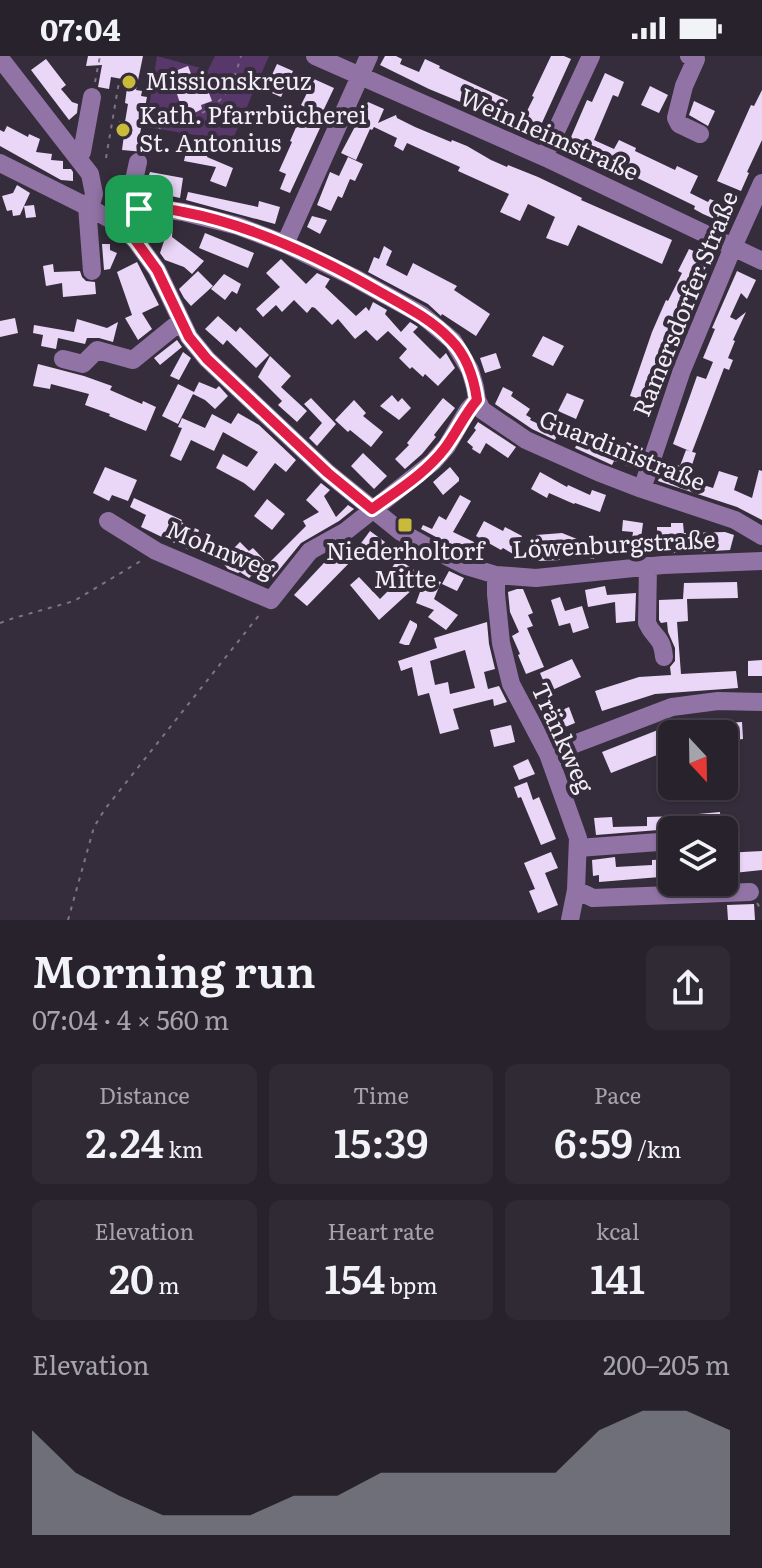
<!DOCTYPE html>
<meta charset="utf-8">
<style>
:root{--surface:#28222d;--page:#302a35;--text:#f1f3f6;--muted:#a5a4aa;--line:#443f49;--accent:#8c9099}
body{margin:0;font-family:Literata,serif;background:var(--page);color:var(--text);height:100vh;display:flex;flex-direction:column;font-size:30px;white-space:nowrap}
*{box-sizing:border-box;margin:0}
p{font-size:26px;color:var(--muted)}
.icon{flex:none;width:44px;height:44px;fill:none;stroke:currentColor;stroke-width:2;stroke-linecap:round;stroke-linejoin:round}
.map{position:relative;height:864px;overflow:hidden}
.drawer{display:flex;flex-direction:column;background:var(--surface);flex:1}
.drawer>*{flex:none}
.needle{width:52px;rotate:158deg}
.controls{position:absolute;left:658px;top:664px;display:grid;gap:16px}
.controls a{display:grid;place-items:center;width:80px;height:80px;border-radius:12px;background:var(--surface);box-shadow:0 2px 6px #0004,0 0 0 2px var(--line);font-size:40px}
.pin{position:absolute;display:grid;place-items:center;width:68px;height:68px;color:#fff;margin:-34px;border-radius:16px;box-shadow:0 4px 12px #0006}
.round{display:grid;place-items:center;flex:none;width:84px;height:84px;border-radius:12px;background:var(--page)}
.headline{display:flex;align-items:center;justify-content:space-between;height:136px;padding:0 32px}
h1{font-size:44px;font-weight:600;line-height:60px}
.metrics{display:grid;grid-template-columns:repeat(3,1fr);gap:12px;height:136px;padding:8px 32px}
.metrics div{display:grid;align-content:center;border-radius:12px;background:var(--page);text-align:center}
.metrics b{font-size:40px;font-weight:600}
.metrics small{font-size:22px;font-weight:400}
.metrics p{font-size:22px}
.chart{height:224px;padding:16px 32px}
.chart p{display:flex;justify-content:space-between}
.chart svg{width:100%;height:144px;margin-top:8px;fill:var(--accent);opacity:.7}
.status{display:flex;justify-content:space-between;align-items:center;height:56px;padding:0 40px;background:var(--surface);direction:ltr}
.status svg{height:22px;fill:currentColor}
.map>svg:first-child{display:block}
.green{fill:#58386b}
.building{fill:#ead6f7;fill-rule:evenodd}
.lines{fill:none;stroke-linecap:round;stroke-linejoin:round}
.path{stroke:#7d7582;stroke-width:2;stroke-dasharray:4 6;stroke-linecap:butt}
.minor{stroke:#9273a5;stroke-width:18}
.route-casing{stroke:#fff;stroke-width:16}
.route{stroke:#e11d48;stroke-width:10}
.poi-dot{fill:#caba3a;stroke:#362d3c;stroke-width:3}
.labels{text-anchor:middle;stroke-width:8;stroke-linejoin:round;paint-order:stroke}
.poi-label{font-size:24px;fill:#f2edf6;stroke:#362d3c;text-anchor:start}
.street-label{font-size:24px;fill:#f2edf6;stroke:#362d3c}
</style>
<div class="status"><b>07:04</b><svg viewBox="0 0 49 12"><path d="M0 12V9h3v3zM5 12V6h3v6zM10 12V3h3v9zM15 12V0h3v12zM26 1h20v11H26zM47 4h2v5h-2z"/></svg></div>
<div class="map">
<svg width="762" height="864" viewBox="0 0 762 864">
<rect width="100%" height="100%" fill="#362d3c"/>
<path class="green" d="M157,0L208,14L215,0H269L232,85L146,71Z"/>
<path class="building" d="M88,0H143L136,34L142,35L141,40L147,41L139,83L146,84L144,96L122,94L124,79L117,78L119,65L125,66L128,48L125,47L128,24L111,21L109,33L98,31L102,9L86,10Z
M385,0H396L402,3L400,8L419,16L425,3L440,10L439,12L508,44L504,53L496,50L491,61L474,54L475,52L429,33L380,9Z
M551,0H564L571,3L536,80L519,71L534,41L532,40Z
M46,3L66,29L61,33L72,46L78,48L77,57L69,64L31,14Z
M277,8L293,15L281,41L265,34Z
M188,10L193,23L202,19L212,45L201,49L202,53L185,62L170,17Z
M605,17L624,26L618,41L613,39L594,84L614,93L619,84L636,92L635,95L675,114L677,110L698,120L690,137L708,146L710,143L733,153L726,168L703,158L694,153L695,150L625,116L597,103L595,108L565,95L587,44L592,46Z
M314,23L334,32L316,70L320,72L290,137L280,133L286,118L279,115L292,86L290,85L305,51L301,49Z
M650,30L668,39L659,57L641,49Z
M762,34V84L747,116L749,117L741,135L717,125L751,49L754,50Z
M694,45L715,55L708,70L689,59Z
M368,46L384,53L378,67L396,59L397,62L415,71L451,86L452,84L467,90L491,104L507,111L508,109L538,121L582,142L581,144L672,184L662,208L578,169L568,190L546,182L555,161L528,148L520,165L500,156L509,138L458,115L460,111L407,87L403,95L394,90L397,82L374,71L372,74L370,73L356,104L341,97Z
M7,70L28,81L29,78L40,83L36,96L52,98L51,104L63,105V113H71L73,116V125L61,124L0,90V74L4,76Z
M188,87L209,91L207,101L233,112L226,131L210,125L216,111L184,105Z
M348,101L363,108L355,125L350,123L342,142L338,140L331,155L317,149L330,116L339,120Z
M150,116L183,122L180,142L144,134Z
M17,129L30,137L24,150L34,149L36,161L26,162L24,150L20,159L13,160L12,154L7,155L2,140L13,137Z
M188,136L258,151L259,145L280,151L275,168L186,144Z
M312,160L327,164L320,178L307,171Z
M164,166L173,167L172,181L204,205L192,218L184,211L165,204L160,197L165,182H162Z
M205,177L254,197L248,212L199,192Z
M102,188H110V194L117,197L110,213L104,214Z
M384,190L392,195L386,209L407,220L413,207L457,230L454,234L490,258L476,280L442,258L441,260L428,248L368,216L374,201L379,203Z
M689,193L710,202L694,237L672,293L673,294L668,310L666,309L654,347L630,340L652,276L666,244L668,245L682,217L678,215Z
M281,203L306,228L317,217L330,223L325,231L356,260L366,251L369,255L373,246L387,254L385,258L401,276L410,266L415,269L418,271L413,276L440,303L446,297L455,312L438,330L425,318L423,321L412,311L410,313L399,302L407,293L388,275L377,285L366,274L355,283L338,263L332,269L315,252L312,251L307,257L294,244L282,256L276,249L263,261L256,253L280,231L266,217Z
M137,206L159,249L142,257L152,273L138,284L125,262L132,259L117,216Z
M53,208L54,216L80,215L82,221L86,225L95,226L96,238L63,241L62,227L46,230L43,210Z
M198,215L213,230L191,250L184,242L179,233Z
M737,215L756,224L747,243L741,237L730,261L736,264L746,256L733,284L735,285L728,302L733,304L729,314L724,312L692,396L673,388L697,320L706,323L713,306L703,302L715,273L712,272Z
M224,218L241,228L237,238L232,235L225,244L211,233Z
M218,260L236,276L240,271L269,299L256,312L227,284L223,289L205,273Z
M15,262L18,277L0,281V265Z
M77,263L107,272L118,266L113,286L99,282H87L85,288L58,282L56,293L41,290L43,279L33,277L34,269L74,276Z
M543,280L564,290L553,310L532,300Z
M177,284L182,291L160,309L154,302Z
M183,296L191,302L179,324L170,320Z
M496,297L501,312L485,317L480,302Z
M270,300L291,320L281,331L307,355L297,366L278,349L282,345L258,321Z
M38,308L84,320L112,330L110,334L142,348L143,345L156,351L146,375L109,360L110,358L85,349L89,338L51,328L50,333L33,330Z
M199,326L216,333L219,330L228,340L215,353L205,344L193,338Z
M178,328L194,336L178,368L162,360Z
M503,331L513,336L511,340L530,353L526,359L531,362L530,364L558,377L555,384L532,373L495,348Z
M567,337L584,344L576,363L558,355Z
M392,339L398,346L402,342L411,352L399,364L380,350Z
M311,342L336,368L317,390L309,382L322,367L304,348Z
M443,342L455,352L434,379L436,381L422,398L405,413L395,403L409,389L407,387Z
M354,344L366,357L363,360L383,376L371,391L350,374L348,376L335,364Z
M238,357L259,369L296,404L286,416L275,407L254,435L244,427L216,412L223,398L247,411L258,396L223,376L214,395L191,384L181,405L170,400L182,372L178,371L182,362L205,372L212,358L231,368Z
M478,366L516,391L508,402L486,387L480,398L472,393L473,391L467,386L476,374L474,372Z
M581,379L605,391L608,385L624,393L627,386L643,392L636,413L625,409V405L618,403L617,406L614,405L612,409L575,392Z
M686,394L696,397L687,424L713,432L719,415L738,421L734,434L752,442L759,414L762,415V464L737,451L658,425L665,405L680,410Z
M363,397L387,420L374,433L351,410Z
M105,411L137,424L128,445L112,439L109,445L93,437Z
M450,411L459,422V425L443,439L433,426Z
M540,416L567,431L568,429L590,439L592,434L606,439L600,456L575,447L574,448L549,437L547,442L531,433Z
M321,427L330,434L324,440L336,461L348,449L354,453L339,465L301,487L270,525L257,514L249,522L240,516L238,517L228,513L221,505L240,486L249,495L253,492L268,508L306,470L303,465L319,456L306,444Z
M460,439L471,445L453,476L474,486L468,498L421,473L423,469L432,473L439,460L446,464Z
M134,442L182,464L181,466L199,474L198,477L208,482L202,494L191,489L189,494L141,471L146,459L130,451Z
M267,443L285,458L272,474L254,460Z
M623,464L643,467L639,498L630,497L633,476L622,475Z
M484,465L503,475L505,471L522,480L513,498L503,492L501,494L476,480Z
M671,467H683L684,477L725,476L734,479L730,494L657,498V471H671Z
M370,475L385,486L371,505L356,494Z
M562,477L577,483V484L597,489L594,503L571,498V499L559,495L560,504L538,505L536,479Z
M346,489L357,499L307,550L294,539L336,494Z
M398,503L420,518L441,526L434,543L458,559L446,574L428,561L434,554L416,547L425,522L379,564L350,529L359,521L380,543L402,521L391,513Z
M449,515L464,522L457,535L442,528Z
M737,526L738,542L687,543L688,565L677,566L681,618L736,615L738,632L655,638L602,655L595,635L639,621L671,619L670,611L675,605V592L668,576L667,566L661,567L659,564V544L683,543L684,527Z
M605,530L607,539L636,537L635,565L616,567L615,546L588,551L585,534Z
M517,533H523L533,557L528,559L533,570L527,572L544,611L526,618L518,599L520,598L512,580L519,576L510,556L508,536Z
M560,541L565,555L582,550L589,572L573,577L570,567L559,570L551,544Z
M410,564L417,568V571L409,589H405L399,587Z
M487,566L489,588L495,613L484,616L488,633L499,630L507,646L494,650L493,643L453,653L459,673L440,678L429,637L418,640L412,611L401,615L398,605L437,592L434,582ZM465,594L475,632L450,638L448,626L435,629L430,605Z
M572,603L581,621L548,636L540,617Z
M762,604V620H748V605Z
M569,651L575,667L553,676L546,661Z
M742,666L743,683L727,685L725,667Z
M511,669L515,686L494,691L490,674Z
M668,670L672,679V696L658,701L657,699L611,717L602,696Z
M528,703L535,718L519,724L513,710Z
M527,726L533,744L539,741L556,783L541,789L521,741L518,742L514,731Z
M720,756L721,774H700L698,758Z
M680,760L681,774L671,773L596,779L594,762L612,761L613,771L647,770V761Z
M762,795V814L724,818V797Z
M551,796L558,812L545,817L558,849L538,857L529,835L535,833L524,807Z
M615,801L616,811L652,809V804L672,803V820L599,826V819L593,820L592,804Z
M754,848L755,864H728L727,849Z"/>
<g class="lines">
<path class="path" d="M95,26L100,0
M155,82L163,65L174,61L184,64C221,52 231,36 241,0
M106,102L119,26
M0,567L14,562L74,545L144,503
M757,847L762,855
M68,864L94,771L105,753L260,558"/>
<path class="minor" d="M315,0L544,101L762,205
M689,0L696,3L684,30L676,62L679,68L700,78
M0,2L90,118L94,138L90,152
M78,101L82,96L92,41
M544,101L591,0
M138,106L131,138L139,153
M0,107L90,152L122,170L136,185L157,214L189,281L207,303L328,417L401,476L428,491L466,510L496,519L536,522L663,509L762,505
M87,150L92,215
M122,170L133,157L146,151L183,156L238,170L285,188L353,221L422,259L453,285L470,314L475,331L477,344L482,354L526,384L598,416L642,433L735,464L762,480
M285,188L369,0
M63,303L83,308L97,294L133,304L181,265
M642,433L682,314L733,191L762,127
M108,465L156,495L271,544L310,495L346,475L433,406L447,390L468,354L477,344
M648,510L647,567C654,583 662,579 664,601
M496,519V538L501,587L511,628L548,698L578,782L576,834L570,864
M548,698L672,651L718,645L762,646
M578,792L672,785
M576,834L593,842L750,836"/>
</g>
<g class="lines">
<g class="route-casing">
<path id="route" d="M146,151C158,152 171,153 183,156C252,169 319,201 380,236C405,250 431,263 451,284C466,299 474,323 477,344C464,359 457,376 445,392C426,417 398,434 372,453L328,417L207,303L189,281L157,214L136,185L122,170L133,157Z"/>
</g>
<use href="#route" class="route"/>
</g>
<g class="poi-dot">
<circle cx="129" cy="26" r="8"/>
<circle cx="123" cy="74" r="8"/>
<rect x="397" y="461" width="16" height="16" rx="4"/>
</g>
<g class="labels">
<g class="poi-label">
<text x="145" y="34">Missionskreuz</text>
<text x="139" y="68">Kath. Pfarrbücherei<tspan x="139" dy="28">St. Antonius</tspan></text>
<text x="405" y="504" text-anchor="middle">Niederholtorf<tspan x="405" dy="28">Mitte</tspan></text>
</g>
<g class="street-label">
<text transform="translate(549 79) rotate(24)" y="8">Weinheimstraße</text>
<text transform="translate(686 248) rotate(-68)" y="8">Ramersdorfer Straße</text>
<text transform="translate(622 395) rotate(22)" y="8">Guardinistraße</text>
<text transform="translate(614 489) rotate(-3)" y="8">Löwenburgstraße</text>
<text transform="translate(220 494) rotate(22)" y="8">Mohnweg</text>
<text transform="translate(562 682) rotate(66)" y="8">Tränkweg</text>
</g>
</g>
</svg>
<div class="controls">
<a><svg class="needle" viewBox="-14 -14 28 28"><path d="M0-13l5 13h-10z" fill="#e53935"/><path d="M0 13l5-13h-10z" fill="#a5a4aa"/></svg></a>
<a><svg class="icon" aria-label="layers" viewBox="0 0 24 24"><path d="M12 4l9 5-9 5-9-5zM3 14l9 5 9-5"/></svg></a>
</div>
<div class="pin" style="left:139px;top:153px;background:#1e9e55"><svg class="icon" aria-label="arrive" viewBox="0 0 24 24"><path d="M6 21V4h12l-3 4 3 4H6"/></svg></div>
</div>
<section class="drawer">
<div class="headline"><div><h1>Morning run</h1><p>07:04 · 4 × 560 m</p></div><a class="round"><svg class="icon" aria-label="share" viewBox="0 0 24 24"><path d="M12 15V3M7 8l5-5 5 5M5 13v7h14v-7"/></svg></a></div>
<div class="metrics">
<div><p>Distance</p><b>2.24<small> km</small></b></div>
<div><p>Time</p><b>15:39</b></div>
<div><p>Pace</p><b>6:59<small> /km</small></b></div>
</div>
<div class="metrics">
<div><p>Elevation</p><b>20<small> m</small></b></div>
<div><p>Heart rate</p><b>154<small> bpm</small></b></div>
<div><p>kcal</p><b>141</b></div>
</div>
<div class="chart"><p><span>Elevation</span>200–205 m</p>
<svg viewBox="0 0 160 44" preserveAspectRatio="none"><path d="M0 44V12L10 25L20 32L30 38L40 38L50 38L60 32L70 32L80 25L90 25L100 25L110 25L120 25L130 12L140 6L150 6L160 12V44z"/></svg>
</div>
</section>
